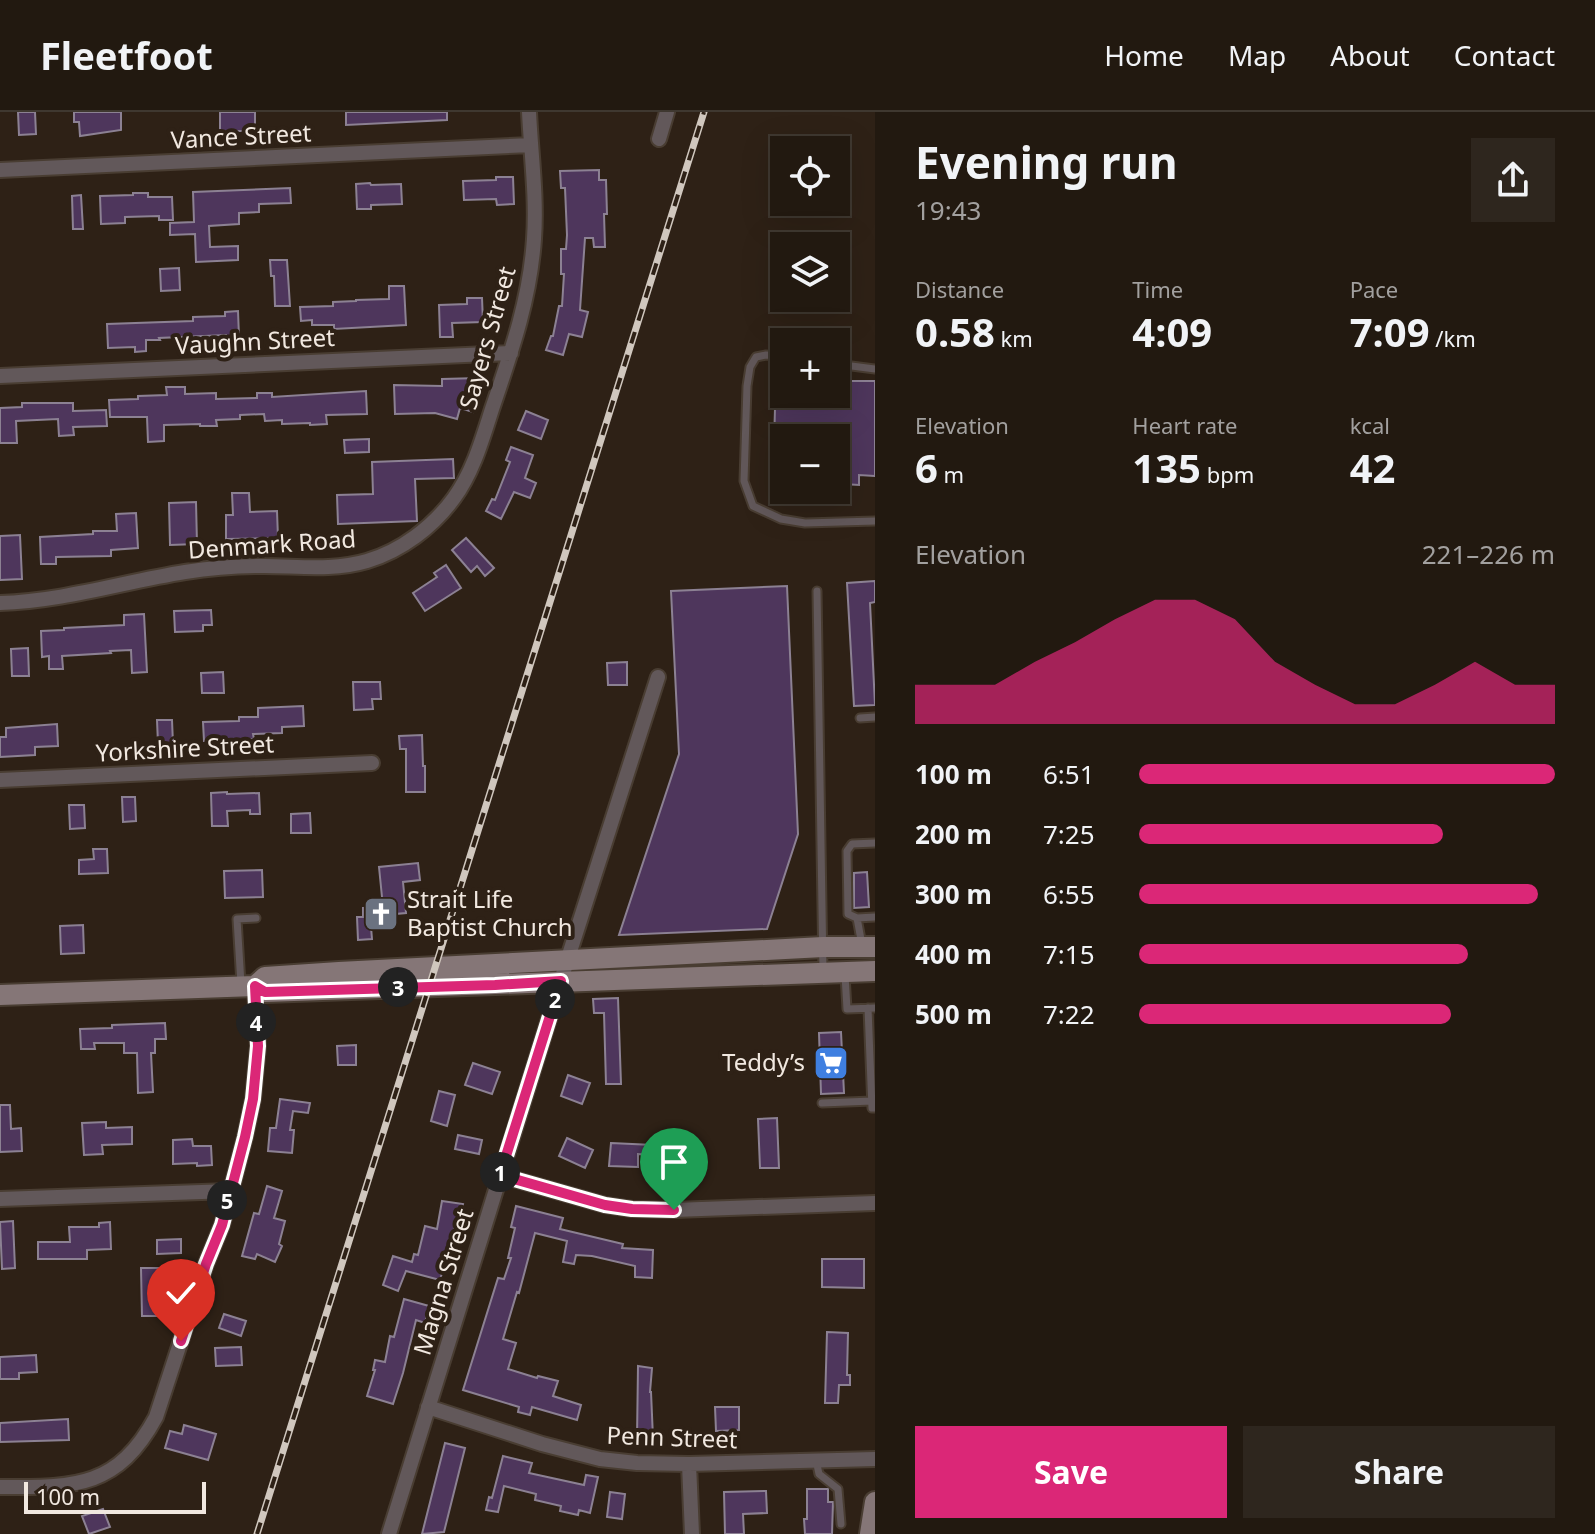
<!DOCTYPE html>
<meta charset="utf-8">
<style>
:root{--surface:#221910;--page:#2e261e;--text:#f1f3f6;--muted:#a2a09f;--line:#3f3830;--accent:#db2777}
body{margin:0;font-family:"Noto Sans",sans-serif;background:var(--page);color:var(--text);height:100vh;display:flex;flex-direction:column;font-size:30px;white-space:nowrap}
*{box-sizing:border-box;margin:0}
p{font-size:26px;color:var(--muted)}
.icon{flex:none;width:44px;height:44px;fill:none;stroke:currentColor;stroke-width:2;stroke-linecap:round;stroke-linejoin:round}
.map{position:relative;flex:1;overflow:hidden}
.sheet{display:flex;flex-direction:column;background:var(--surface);width:720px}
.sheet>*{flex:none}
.fabs{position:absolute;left:770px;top:24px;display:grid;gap:16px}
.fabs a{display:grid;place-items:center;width:80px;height:80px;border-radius:0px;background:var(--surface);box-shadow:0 8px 32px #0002,0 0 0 2px var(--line);font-size:40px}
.scale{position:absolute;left:24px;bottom:20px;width:182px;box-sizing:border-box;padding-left:8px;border:4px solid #f1e8e0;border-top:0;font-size:22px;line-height:28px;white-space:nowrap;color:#f1e8e0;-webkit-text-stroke:6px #2e2116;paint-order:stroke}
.pin{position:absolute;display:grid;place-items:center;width:68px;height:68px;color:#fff;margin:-82px -34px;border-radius:50% 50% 50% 0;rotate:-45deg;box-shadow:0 0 8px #0007}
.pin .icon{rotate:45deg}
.km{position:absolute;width:40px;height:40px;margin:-20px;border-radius:50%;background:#222;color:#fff;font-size:22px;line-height:40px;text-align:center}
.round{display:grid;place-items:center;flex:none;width:84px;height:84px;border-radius:0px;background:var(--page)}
.headline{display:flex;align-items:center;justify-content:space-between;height:136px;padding:0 40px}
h1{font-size:44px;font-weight:700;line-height:60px}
.metrics{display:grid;grid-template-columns:repeat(3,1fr);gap:12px;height:136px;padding:8px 40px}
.metrics div{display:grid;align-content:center}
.metrics b{font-size:40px;font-weight:700}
.metrics small{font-size:22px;font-weight:400}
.metrics p{font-size:22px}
.chart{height:224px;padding:16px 40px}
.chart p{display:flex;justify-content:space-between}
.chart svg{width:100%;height:144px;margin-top:8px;fill:var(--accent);opacity:.7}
.action{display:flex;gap:16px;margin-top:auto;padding:16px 40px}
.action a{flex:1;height:92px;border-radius:0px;background:var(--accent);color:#fff;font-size:32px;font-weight:700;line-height:92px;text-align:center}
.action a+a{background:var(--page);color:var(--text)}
ul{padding:0 40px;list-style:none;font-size:26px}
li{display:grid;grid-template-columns:128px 96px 1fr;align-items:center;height:60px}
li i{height:20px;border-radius:10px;background:var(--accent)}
header{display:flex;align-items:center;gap:48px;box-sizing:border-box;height:112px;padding:0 40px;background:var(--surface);border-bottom:2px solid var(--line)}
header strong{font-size:38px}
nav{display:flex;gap:44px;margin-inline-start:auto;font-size:28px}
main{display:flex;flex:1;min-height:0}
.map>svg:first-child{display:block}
.building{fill:#4e365c;stroke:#8c8193;stroke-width:2}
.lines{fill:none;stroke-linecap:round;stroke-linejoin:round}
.service-casing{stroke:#493d32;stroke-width:11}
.minor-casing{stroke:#493d32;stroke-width:18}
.secondary-casing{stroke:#493d32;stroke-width:24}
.service{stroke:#62585a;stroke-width:7}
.minor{stroke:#62585a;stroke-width:14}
.secondary{stroke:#857677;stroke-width:20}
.rail-casing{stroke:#d0c7be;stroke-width:7}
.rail{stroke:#2e2116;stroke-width:4;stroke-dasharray:12;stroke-linecap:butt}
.route-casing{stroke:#fff;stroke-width:16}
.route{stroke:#db2777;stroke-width:10}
.labels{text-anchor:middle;stroke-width:8;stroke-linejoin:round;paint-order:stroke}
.street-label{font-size:24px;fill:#f1e8e0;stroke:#2e2116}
.poi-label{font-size:24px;fill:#f1e8e0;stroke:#2e2116;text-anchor:start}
</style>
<header>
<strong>Fleetfoot</strong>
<nav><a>Home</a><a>Map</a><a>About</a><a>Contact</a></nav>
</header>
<main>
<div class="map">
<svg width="875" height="1422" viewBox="0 0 875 1422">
<rect width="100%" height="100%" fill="#2e2116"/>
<path class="building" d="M18,0H35L36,22L19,23Z
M74,0H121V18L80,24L79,10H74Z
M220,0H255V19H220Z
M346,0H447V8L346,13Z
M599,58V68H606L607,102H604L605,135H594L593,126H585L580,198L588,200L582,225L569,222L563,243L546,238L551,224H553L559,194H562L564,162H561V137H566L567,123L565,76H561L560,59Z
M496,65H513L514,92L497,93L496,87L464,88L463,69L496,68Z
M370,71L371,73L401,72L402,92L371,93V97H357L356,72Z
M290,76L291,91L259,92V100L239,101V112L209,114L210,135L238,134V148L196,150L195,122L170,123V111L194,110L193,80Z
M133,81H148V85H172L173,108H159V104L125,105V111L101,112L100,84L133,83Z
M81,83L83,117H73L72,84Z
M270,148H287L290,194H275L274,164H271Z
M179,156L180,178L161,179L160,157Z
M389,174H404L406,213L334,217V213H312V208L301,209L300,195L333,194V190L356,189V188L389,187Z
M467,186H482L483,210L452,211L453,225H440L439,193L467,192Z
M238,199L239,225H226V223L159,226L160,228H146V239L135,240V235L108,236L107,212L193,209V205L225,204V200Z
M776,262H784V282H836V275H847V269H875V364L859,363V373L843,372V368L836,367V326H784V366H773Z
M479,266L480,281L473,300L460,296L457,307L435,301L395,302L394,273L442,274V267Z
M166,275H185V282L216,281V287L257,286V281H272V285L366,279L367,302L326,303L327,312L310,313V311L282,312V308L265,309L264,302L240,303V307L216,308L217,314H200V312L164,313V329L148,330L147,305H110L109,288L138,287V284L167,283Z
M22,291H73V299L106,298L107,314L73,315L74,323L59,324L58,307L16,309L17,331H0V296L22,295Z
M526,299L548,308L541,327L518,318Z
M369,327V340L345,341L344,328Z
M511,335L533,343L525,366L536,371L530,386L514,380L501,407L486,399L492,387L495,388L510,350L506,348Z
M453,347L454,366L415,367L417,409L338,412L337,383L373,382L372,350Z
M232,381H249L250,400L277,399L278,426L226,427V403H233Z
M196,390L197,432L170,433L169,391Z
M136,401L138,436L111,438V444L56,445V452H41L40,425L93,422V419H117L116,402Z
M20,423L22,467L0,468V424Z
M466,426L494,456L485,464L477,454L471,460L452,438Z
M446,453L461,476L425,499L413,481L437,465L434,461Z
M875,469V490L870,491L875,593L854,594L847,471Z
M787,474L798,722L767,817L619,823L679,642L671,479Z
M211,498L212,513H203V519L175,520L174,499Z
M144,502L147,560L132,561L131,538L110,539L111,541L62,544L63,557H49V544L42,545L41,519L64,518V516L124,513V503Z
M28,536L29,564H12L11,537Z
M627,550V573H608L607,551Z
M223,560L224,581H202L201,561Z
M353,570H380L381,587H372L373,597L354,598Z
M303,594L304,614L282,615V621L253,622L254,627L204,629L203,610L239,609V605H258V596Z
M157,608H172L173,632H158Z
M57,612L58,634L35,635V643L0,645V625H6V616Z
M422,623L423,654H425V680H406V637H400L399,624Z
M227,680V682L259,681L260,702H250V698L227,699L228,714H212L211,681Z
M122,685H135L136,709L123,710Z
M69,693H84L85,716L70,717Z
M310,701L311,721H291V702Z
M93,737H107L108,761L79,762V748L94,747Z
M418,751L420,768L403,770L406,801L373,804L374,814L371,815L372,827L358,828L357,805H363V796L383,795L379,755Z
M262,758L263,785L225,786L224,759Z
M867,760L869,795L854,796V761Z
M83,813L84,841L61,842L60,814Z
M618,886L621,972H606L604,901H594L593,887Z
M165,911L166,927H155V941H151L153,980L138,981L137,941H124V931H94L95,937H81L80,917L112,916V913Z
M841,920L844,981L821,982L819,921Z
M356,933V953H338L337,934Z
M473,951L500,960L492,982L465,973Z
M568,963L590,971L582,992L561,984Z
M439,979L455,983L447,1014L431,1009Z
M280,987L310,991L308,1001L293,999L290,1018H294L292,1041L268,1039L270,1016H276Z
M0,993H10L11,1017L21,1016L22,1039L0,1040Z
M777,1006L779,1056H760L758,1007Z
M106,1010V1016L132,1015V1032L102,1033L103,1042L84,1043L82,1011Z
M458,1023L482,1028L479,1042L455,1037Z
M567,1026L593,1038L585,1056L559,1044Z
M192,1027L193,1034H211L212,1053L197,1054V1051L173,1052V1028Z
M611,1031L674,1034V1044L638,1042V1055L609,1054Z
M267,1074L282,1079L274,1106L285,1109L279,1132L282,1134L275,1150L257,1142L255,1147L242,1144L254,1101L259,1102Z
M442,1089L463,1092L460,1107H457L440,1168L406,1159L398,1179L383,1173L393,1144L412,1150L414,1142L418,1143L425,1114L437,1117Z
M516,1094L563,1106L560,1117L623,1132L622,1136L653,1138L652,1166L635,1165V1154L592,1144L576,1143L574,1152L563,1150L567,1129L535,1121L519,1181L517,1180L503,1227L516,1231L508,1257L537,1266L538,1264L558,1269L553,1284L581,1293L577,1308L532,1295L530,1303L518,1300L519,1295L463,1278L498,1166L504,1167L511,1146H508L515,1116L511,1115Z
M13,1109L15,1156L2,1157L0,1110Z
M110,1110L111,1137L87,1138V1147H38V1130H70L69,1115H99V1111Z
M181,1127V1141L157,1142V1128Z
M822,1147H864V1176L822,1175Z
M141,1156H162L163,1165H172V1177L163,1178L164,1204H142Z
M404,1187L429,1194L425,1211L416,1208L403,1261L393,1292L367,1284L375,1258H373L375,1248L385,1250L390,1224L394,1225Z
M224,1202L246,1209L241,1224L219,1216Z
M827,1220L848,1221L847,1263H850V1273H839L838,1291H825Z
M241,1235L242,1253L216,1254L215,1236Z
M36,1243L37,1260L19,1261V1267H0V1245Z
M638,1254L652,1256L650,1280H651L653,1326H637Z
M715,1295H739V1318L716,1319Z
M68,1307L69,1328L0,1330V1311Z
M184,1313L216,1322L208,1348L165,1336L170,1319L182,1322Z
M445,1331L465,1336L444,1420L422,1422Z
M503,1344L532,1351L529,1361L584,1373L586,1363L598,1365L590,1401L579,1398L578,1403L560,1399L561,1394L535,1388L536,1382L504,1374L498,1400L486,1398L489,1385L492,1386Z
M807,1377H828V1390H833L832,1422H805L804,1407H807Z
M766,1379L767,1401L743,1402L744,1422H725L724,1380Z
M610,1380L625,1382L622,1407L607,1405Z
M103,1397L110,1415L89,1422L82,1404Z"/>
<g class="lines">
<g class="service-casing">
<path id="service" d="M784,244L766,243L756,245L750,255L747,274L744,369L753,394L781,407L805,411L875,409
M836,252L875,257
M817,479L823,859
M860,606L875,605
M857,806L848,802L847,739L852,732L875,731
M862,833L857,806L875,805
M845,863L847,897L875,896
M241,872L237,807L256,806
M868,896L872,996H875
M822,991L872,989
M816,1348L819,1362L838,1377L841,1412"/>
</g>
<g class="minor-casing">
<path id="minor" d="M659,27L667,0
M0,58L531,33
M0,264L511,241
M0,491C63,489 123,470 185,460C211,456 238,454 264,454C298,454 333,459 367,449C401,439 433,415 454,386C473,360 482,328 492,297C511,241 530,187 534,127C537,85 531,42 529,0
M0,668L372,651
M500,1063L605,1093L632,1097L674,1098L875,1091
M0,1087L230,1079
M428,1295L542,1332L600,1347L637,1351L689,1352L875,1347
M689,1352L692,1422
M0,1375C74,1375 117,1377 156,1305L206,1152L222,1113L245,1025L253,987L258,934L255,874
M389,1422L567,849L658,565"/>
</g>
<g class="secondary-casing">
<path id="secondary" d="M255,874L265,865L339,860L823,835H875
M0,883L255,874L265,880L875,859
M870,1422L875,1390"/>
</g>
<use href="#service" class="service"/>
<use href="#minor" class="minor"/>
<use href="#secondary" class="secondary"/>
<g class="rail-casing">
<path id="rail" d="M257,1422L704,0"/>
</g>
<use href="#rail" class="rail"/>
</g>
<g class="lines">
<g class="route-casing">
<path id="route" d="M181,1229L206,1152L222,1113L245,1025L253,987L258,934L255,874L265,880L495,873L561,869L500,1063L605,1093L632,1097L674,1098"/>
</g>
<use href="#route" class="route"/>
</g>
<defs>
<g id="church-square" transform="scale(1.8)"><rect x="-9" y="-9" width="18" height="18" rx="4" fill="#6b7280" stroke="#2e2116"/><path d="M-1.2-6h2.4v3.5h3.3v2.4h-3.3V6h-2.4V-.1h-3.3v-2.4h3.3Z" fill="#fff"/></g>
<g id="supermarket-square" transform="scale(1.8)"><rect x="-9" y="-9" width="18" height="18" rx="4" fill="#3f7fe0" stroke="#2e2116"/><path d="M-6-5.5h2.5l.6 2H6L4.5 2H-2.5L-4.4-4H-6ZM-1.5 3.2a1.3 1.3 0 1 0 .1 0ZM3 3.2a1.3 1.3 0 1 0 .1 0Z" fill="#fff"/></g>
</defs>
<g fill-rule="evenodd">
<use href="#church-square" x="381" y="802"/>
<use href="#supermarket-square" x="831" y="951"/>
</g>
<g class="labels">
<g class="street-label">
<text transform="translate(241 25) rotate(-3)" y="8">Vance Street</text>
<text transform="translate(488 226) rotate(-74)" y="8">Sayers Street</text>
<text transform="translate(255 230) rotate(-3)" y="8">Vaughn Street</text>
<text transform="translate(272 433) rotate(-4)" y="8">Denmark Road</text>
<text transform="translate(185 637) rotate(-3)" y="8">Yorkshire Street</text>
<text transform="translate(444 1170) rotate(-73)" y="8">Magna Street</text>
<text transform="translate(672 1326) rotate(2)" y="8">Penn Street</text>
</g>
<g class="poi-label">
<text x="407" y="796">Strait Life<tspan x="407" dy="28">Baptist Church</tspan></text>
<text x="805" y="959" text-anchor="end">Teddy’s</text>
</g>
</g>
</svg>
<div class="fabs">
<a><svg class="icon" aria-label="locate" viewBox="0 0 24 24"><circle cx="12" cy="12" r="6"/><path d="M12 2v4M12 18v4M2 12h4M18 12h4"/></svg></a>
<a><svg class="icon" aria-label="layers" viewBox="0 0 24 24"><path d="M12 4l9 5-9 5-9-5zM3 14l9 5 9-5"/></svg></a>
<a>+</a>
<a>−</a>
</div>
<div class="scale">100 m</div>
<div class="pin" style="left:674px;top:1098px;background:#1e9e55"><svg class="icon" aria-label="arrive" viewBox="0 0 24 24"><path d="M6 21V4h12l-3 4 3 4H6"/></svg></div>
<div class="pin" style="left:181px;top:1229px;background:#d93025"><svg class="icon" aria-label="check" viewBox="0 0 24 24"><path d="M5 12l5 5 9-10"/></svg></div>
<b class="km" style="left:500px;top:1060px">1</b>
<b class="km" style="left:555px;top:887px">2</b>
<b class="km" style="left:398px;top:875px">3</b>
<b class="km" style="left:256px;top:910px">4</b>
<b class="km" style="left:227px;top:1088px">5</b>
</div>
<section class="sheet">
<div class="headline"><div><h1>Evening run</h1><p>19:43</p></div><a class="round"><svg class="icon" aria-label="share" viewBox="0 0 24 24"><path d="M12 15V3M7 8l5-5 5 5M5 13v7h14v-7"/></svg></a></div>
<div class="metrics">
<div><p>Distance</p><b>0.58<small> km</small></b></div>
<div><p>Time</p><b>4:09</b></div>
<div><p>Pace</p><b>7:09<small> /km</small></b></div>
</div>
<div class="metrics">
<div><p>Elevation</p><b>6<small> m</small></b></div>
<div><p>Heart rate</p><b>135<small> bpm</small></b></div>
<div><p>kcal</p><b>42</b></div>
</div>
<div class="chart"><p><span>Elevation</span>221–226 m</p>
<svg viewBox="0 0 160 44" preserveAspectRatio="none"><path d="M0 44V32L10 32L20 32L30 25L40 19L50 12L60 6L70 6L80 12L90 25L100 32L110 38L120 38L130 32L140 25L150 32L160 32V44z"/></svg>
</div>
<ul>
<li><b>100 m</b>6:51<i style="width:100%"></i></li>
<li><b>200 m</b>7:25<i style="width:73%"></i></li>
<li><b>300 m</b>6:55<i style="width:96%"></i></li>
<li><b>400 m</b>7:15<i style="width:79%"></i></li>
<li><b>500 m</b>7:22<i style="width:75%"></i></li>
</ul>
<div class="action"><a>Save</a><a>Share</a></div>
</section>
</main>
